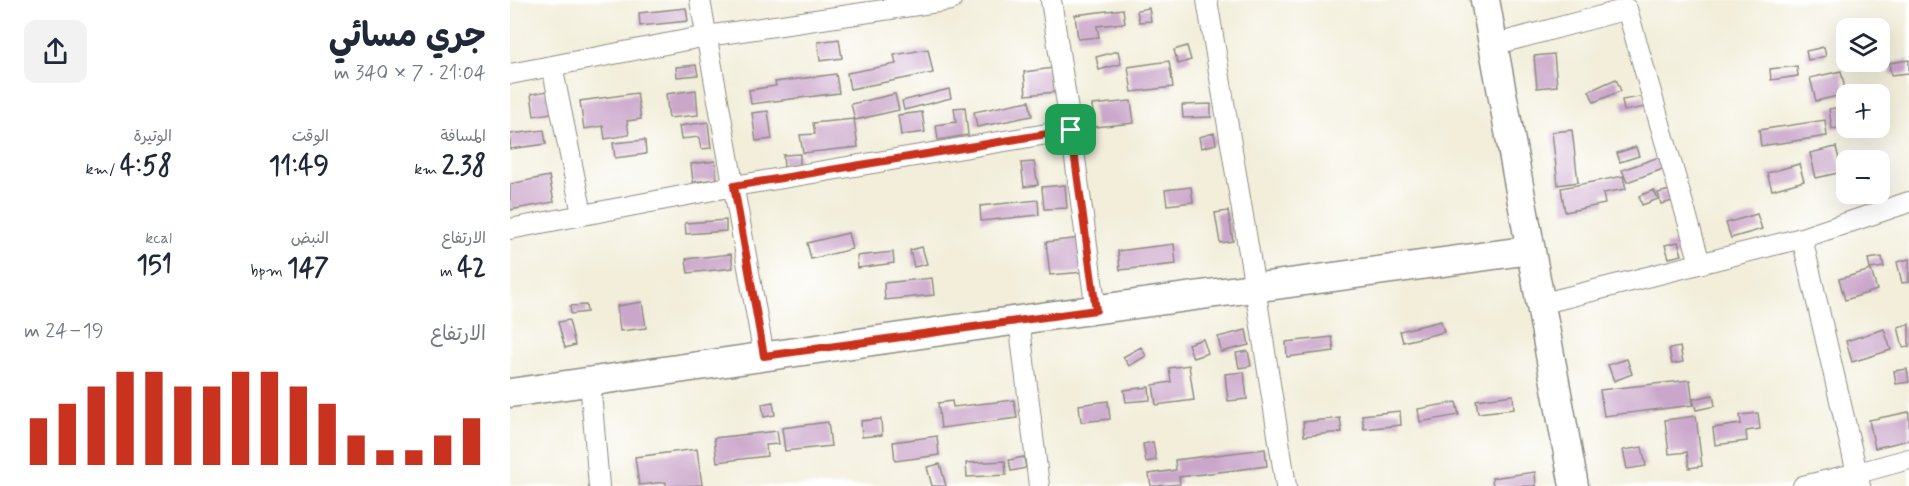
<!DOCTYPE html>
<html lang="ar">
<meta charset="utf-8">
<style>
:root{--surface:#fff;--page:#f2f2f3;--text:#1f2937;--muted:#747a83;--accent:#c8321e}
body{margin:0;font-family:Mynerve,"Playpen Sans Arabic",sans-serif;background:var(--page);color:var(--text);direction:rtl;height:100vh;display:flex;flex-direction:column;font-size:22px;white-space:nowrap}
*{box-sizing:border-box;margin:0}
p{font-size:20px;color:var(--muted)}
.icon{flex:none;width:33px;height:33px;fill:none;stroke:currentColor;stroke-width:2;stroke-linecap:round;stroke-linejoin:round}
.map{position:relative;flex:1;overflow:hidden;direction:ltr}
.drawer{display:flex;flex-direction:column;background:var(--surface);width:510px}
.drawer>*{flex:none}
.buttons{position:absolute;left:1326px;top:18px;display:grid;gap:12px}
.buttons a{display:grid;place-items:center;width:54px;height:54px;border-radius:12px;background:var(--surface);box-shadow:0 6px 24px #0002;font-size:30px}
.pin{position:absolute;display:grid;place-items:center;width:51px;height:51px;color:#fff;margin:-26px;border-radius:12px;box-shadow:0 3px 9px #0006}
.round{display:grid;place-items:center;flex:none;width:63px;height:63px;border-radius:12px;background:var(--page)}
.headline{display:flex;align-items:center;justify-content:space-between;height:102px;padding:0 24px}
h1{font-size:33px;font-weight:700;line-height:45px}
.stats{display:grid;grid-template-columns:repeat(3,1fr);gap:9px;height:102px;padding:6px 24px}
.stats div{display:grid;align-content:center}
.stats b{font-size:26px;font-weight:700}
.stats small{font-size:16px;font-weight:400}
.stats p{font-size:16px}
.chart{height:168px;padding:12px 24px}
.chart p{display:flex;justify-content:space-between}
.chart svg{width:100%;height:108px;margin-top:6px;stroke:var(--accent);stroke-width:6}
main{display:flex;flex:1;min-height:0}
.map>svg:first-child{display:block}
.building{fill:#caa6ca}
.lines{fill:none;stroke-linecap:round;stroke-linejoin:round}
.street-casing{stroke:#8e8c82;stroke-width:22}
.secondary-casing{stroke:#8e8c82;stroke-width:31}
.street{stroke:#fff;stroke-width:20}
.secondary{stroke:#fff;stroke-width:28}
.route-casing{stroke:#fff;stroke-width:12}
.route{stroke:#c8321e;stroke-width:8}
</style>
<main>
<div class="map">
<svg width="1399" height="486" viewBox="0 0 1399 486">
<rect width="100%" height="100%" fill="#fff"/>
<filter id="ink" filterUnits="userSpaceOnUse"><feTurbulence type="fractalNoise" baseFrequency=".0167" numOctaves="2"/><feDisplacementMap in="SourceGraphic" scale="12" xChannelSelector="R" yChannelSelector="G"/><feConvolveMatrix kernelMatrix="1 2 1 2 8 2 1 2 1" color-interpolation-filters="sRGB"/></filter>
<filter id="wash" filterUnits="userSpaceOnUse"><feTurbulence type="fractalNoise" baseFrequency=".008" numOctaves="4" result="noise"/><feDisplacementMap in="SourceGraphic" scale="24" xChannelSelector="R" yChannelSelector="G"/><feGaussianBlur stdDeviation="1.35" result="paint"/><feColorMatrix in="noise" values="0 0 0 0 0 0 0 0 0 0 0 0 0 0 0 0 0 1.4 0 .05"/><feComposite in="paint" operator="in"/></filter>
<g filter="url(#wash)">
<rect width="100%" height="100%" fill="#f2eeda"/>
<g id="blocks">
<path class="building" d="M176,8L178,21L130,26L129,13Z
M639,8L641,21L629,22L627,10Z
M613,9L615,23L587,26L589,37L568,39L565,15Z
M329,39L332,58L310,61L308,42Z
M677,46L681,60L668,64L664,50Z
M1314,47L1316,56L1298,60L1296,51Z
M418,49L423,73L340,89L337,73L386,64L384,55Z
M608,51L611,64L589,70L586,57Z
M1044,54L1047,86L1027,88L1024,56Z
M1399,60V73L1381,75L1379,63Z
M659,61L663,87L622,92L618,67Z
M186,65L188,75L167,77L166,67Z
M1287,66L1288,76L1261,80L1260,69Z
M543,68L546,92L516,95L514,72Z
M1331,71L1336,94L1306,101L1300,78Z
M326,74L329,93L241,104L239,90L266,86L265,82Z
M1106,79L1111,91L1084,102L1079,91Z
M439,89L441,98L394,110L392,101Z
M186,90L188,115L159,118L156,94Z
M38,91L41,113L24,116L21,94Z
M127,93L131,119L117,121L119,135L95,139L93,126L74,129L70,101Z
M385,94L389,110L345,120L341,104Z
M1134,96L1136,107L1114,111L1112,100Z
M519,101L522,116L467,127L464,112Z
M621,101L624,123L585,127L582,105Z
M701,104V117L673,118L672,105Z
M1336,106V127L1322,129L1319,109Z
M455,107L458,135L428,140L426,125L446,122L444,108Z
M258,111L262,139L246,141L242,113Z
M412,112L415,132L391,135L388,115Z
M344,119L348,147L293,153L290,135L305,134L303,123Z
M1315,120L1317,136L1251,146L1249,130Z
M198,122L201,148L191,149L189,137L171,139L169,126Z
M34,130L36,144L0,149V134Z
M1062,130L1068,182L1048,185L1042,132Z
M704,133L706,144L691,148L689,137Z
M135,140L136,154L105,158L103,143Z
M1126,147L1129,156L1110,162L1107,153Z
M1326,147L1332,172L1306,178L1300,153Z
M290,154V166L274,167L273,155Z
M1149,157L1153,169L1117,182L1112,170Z
M205,161L207,179L183,182L181,164Z
M524,162L528,185L514,187L511,163Z
M1289,164L1294,181L1262,190L1257,173Z
M39,176L44,202L0,210V184Z
M1113,176L1116,189L1093,193L1095,204L1055,212L1051,188Z
M555,185L557,208L534,209L532,187Z
M681,187L683,202L657,205L655,190Z
M1144,190L1148,199L1132,205L1129,196Z
M1160,190L1163,201L1151,204L1148,193Z
M528,200L529,215L471,221L470,206Z
M718,211L723,241L710,243L705,213Z
M1247,214L1252,229L1221,238L1216,223Z
M216,220V231L176,234L175,223Z
M338,233L342,249L301,259L297,243Z
M571,238L574,272L540,275L536,242Z
M1168,242L1172,255L1159,258L1155,245Z
M664,244L666,264L610,270L608,251Z
M412,247L417,264L404,267L400,250Z
M383,252L384,263L348,268L347,256Z
M221,254L223,268L178,273L176,259Z
M1372,257L1374,267L1360,269L1358,259Z
M1399,259V282L1392,283L1387,262Z
M1361,270L1367,290L1335,300L1329,279Z
M422,278L424,295L375,300L374,283Z
M132,302L136,328L110,331L107,306Z
M76,305L77,312L61,314L60,306Z
M59,320L65,345L55,348L48,322Z
M931,321L934,332L893,342L890,331Z
M1399,324V346L1393,347L1388,327Z
M1374,329L1381,350L1342,362L1336,341Z
M736,330L739,345L711,352L708,337Z
M822,337L824,351L777,357L776,342Z
M693,339L698,353L683,358L678,344Z
M631,347L636,356L619,366L613,357Z
M1170,347L1173,362L1162,364L1159,349Z
M738,351L741,366L729,368L726,353Z
M1117,359L1122,374L1104,381L1098,365Z
M679,365L684,400L646,405L643,385L661,382L659,368Z
M1397,369L1399,382L1386,384L1384,371Z
M734,372L737,399L718,401L715,374Z
M1180,380L1183,405L1094,416L1090,390Z
M639,387L640,400L616,402L614,390Z
M1003,395L1004,409L968,413L966,400Z
M1203,395L1205,406L1186,410L1183,399Z
M504,400L507,418L431,428L428,403L442,401L443,407Z
M598,401L600,419L571,422L569,405Z
M263,402L265,415L254,417L252,404Z
M946,402L949,415L910,422L908,409Z
M890,411L891,425L854,429L852,415Z
M1399,412V440L1365,448L1359,420Z
M1248,413L1250,429L1236,431L1237,441L1205,445L1203,428L1231,424L1230,415Z
M1186,416L1192,466L1179,468L1177,452L1159,454L1155,420Z
M830,418L832,432L794,436L793,422Z
M371,419L372,435L352,437L351,421Z
M318,422L321,446L275,451L272,428Z
M267,431L269,444L256,445L257,456L207,462L204,438Z
M427,436L429,455L385,461L383,442Z
M643,442L646,460L636,462L633,444Z
M1132,447L1136,466L1117,469L1113,450Z
M187,449L192,485L156,486V482L129,485L125,457Z
M755,449L757,466L669,477L670,484L641,486L639,474L666,470L665,460Z
M514,457L516,468L501,471L499,460Z
M495,461L496,475L457,477L456,463Z
M430,464L436,486H422L417,467Z
M1025,472L1026,486H983L982,478Z"/>
</g>
</g>
<g filter="url(#ink)">
<use href="#blocks" fill-opacity="0" stroke="#8e8c82" stroke-width="1.5"/>
<g class="lines">
<g class="street-casing">
<path id="street" d="M190,0L254,356
M541,0L561,130L586,310
M697,0L745,288L776,486
M983,45L1117,9L1190,263
M42,66L72,214
M0,74L197,36L441,0
M0,229L224,186L561,130
M1292,238L1350,486
M1030,304L1292,238L1399,202
M509,320L529,486
M80,381L89,486
M1293,486L1348,473L1399,459"/>
</g>
<g class="secondary-casing">
<path id="secondary" d="M975,0L1064,486
M0,393L509,320L1021,250"/>
</g>
<use href="#street" class="street"/>
<use href="#secondary" class="secondary"/>
</g>
</g>
<g class="lines" filter="url(#ink)">
<g class="route-casing">
<path id="route" d="M561,130L586,310L254,356L224,186Z"/>
</g>
<use href="#route" class="route"/>
</g>
</svg>
<div class="buttons">
<a><svg class="icon" aria-label="layers" viewBox="0 0 24 24"><path d="M12 4l9 5-9 5-9-5zM3 14l9 5 9-5"/></svg></a>
<a>+</a>
<a>−</a>
</div>
<div class="pin" style="left:561px;top:130px;background:#1e9e55"><svg class="icon" aria-label="arrive" viewBox="0 0 24 24"><path d="M6 21V4h12l-3 4 3 4H6"/></svg></div>
</div>
<section class="drawer">
<div class="headline"><div><h1>جري مسائي</h1><p>21:04 · 7 × 340 m</p></div><a class="round"><svg class="icon" aria-label="share" viewBox="0 0 24 24"><path d="M12 15V3M7 8l5-5 5 5M5 13v7h14v-7"/></svg></a></div>
<div class="stats">
<div><p>المسافة</p><b>2.38<small> km</small></b></div>
<div><p>الوقت</p><b>11:49</b></div>
<div><p>الوتيرة</p><b>4:58<small> /km</small></b></div>
</div>
<div class="stats">
<div><p>الارتفاع</p><b>42<small> m</small></b></div>
<div><p>النبض</p><b>147<small> bpm</small></b></div>
<div><p>kcal</p><b>151</b></div>
</div>
<div class="chart"><p><span>الارتفاع</span>19–24 m</p>
<svg viewBox="0 0 160 44" preserveAspectRatio="none"><path d="M5 44V25M15 44V19M25 44V12M35 44V6M45 44V6M55 44V12M65 44V12M75 44V6M85 44V6M95 44V12M105 44V19M115 44V32M125 44V38M135 44V38M145 44V32M155 44V25"/></svg>
</div>
</section>
</main>
